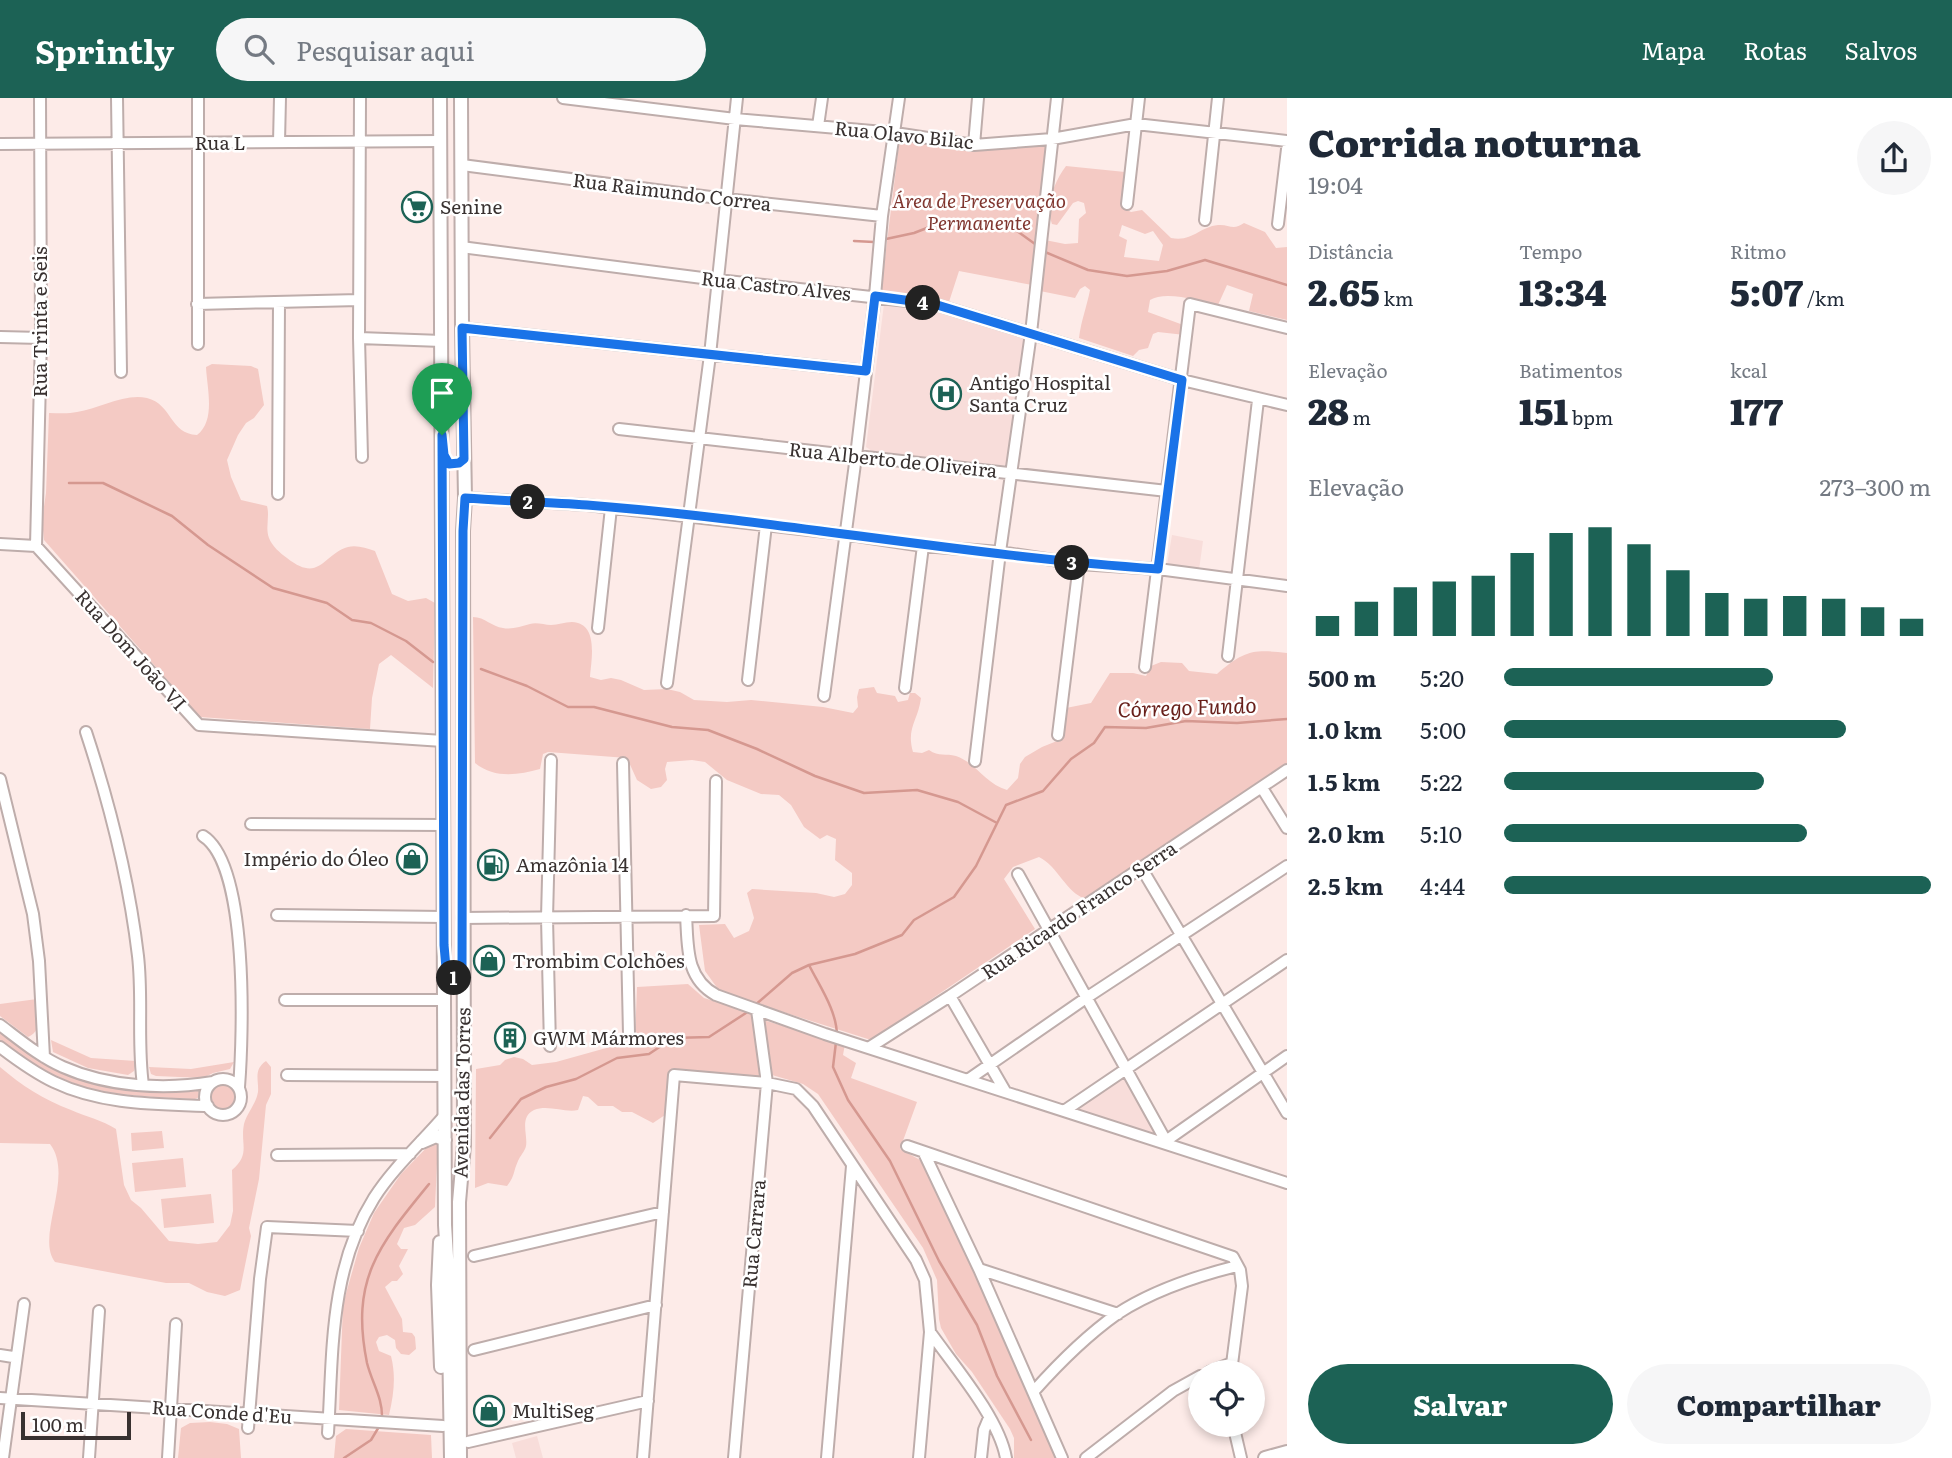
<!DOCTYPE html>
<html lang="pt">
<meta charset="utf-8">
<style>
:root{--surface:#fff;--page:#f6f6f7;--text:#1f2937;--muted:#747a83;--accent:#1c6255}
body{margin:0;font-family:Literata,serif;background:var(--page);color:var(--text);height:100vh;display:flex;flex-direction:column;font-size:26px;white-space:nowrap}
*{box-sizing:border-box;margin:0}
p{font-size:23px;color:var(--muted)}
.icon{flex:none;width:38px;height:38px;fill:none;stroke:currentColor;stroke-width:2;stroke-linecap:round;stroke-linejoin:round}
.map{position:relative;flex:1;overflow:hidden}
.panel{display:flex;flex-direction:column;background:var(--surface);width:665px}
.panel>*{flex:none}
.buttons{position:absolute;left:1188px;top:1262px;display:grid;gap:14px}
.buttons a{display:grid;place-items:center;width:77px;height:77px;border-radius:50%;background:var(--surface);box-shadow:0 4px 10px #0003;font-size:35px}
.scale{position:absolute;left:21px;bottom:18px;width:110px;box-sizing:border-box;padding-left:7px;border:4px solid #383130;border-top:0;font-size:19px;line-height:24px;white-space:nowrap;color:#383130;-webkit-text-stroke:5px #fff;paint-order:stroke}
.pin{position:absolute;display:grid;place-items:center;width:60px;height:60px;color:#fff;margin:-72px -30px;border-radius:50% 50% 50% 0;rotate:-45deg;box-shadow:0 0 7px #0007}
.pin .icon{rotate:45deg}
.km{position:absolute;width:35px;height:35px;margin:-18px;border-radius:50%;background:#222;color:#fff;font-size:19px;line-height:35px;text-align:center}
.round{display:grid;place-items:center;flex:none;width:74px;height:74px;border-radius:37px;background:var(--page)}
.summary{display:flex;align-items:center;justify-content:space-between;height:119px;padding:0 21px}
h1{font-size:38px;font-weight:800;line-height:52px}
.figures{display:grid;grid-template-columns:repeat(3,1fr);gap:10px;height:119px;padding:7px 21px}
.figures div{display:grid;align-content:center}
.figures b{font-size:35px;font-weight:800}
.figures small{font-size:19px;font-weight:400}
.figures p{font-size:19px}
.chart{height:196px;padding:14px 21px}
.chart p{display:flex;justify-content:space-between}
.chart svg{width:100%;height:126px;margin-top:7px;stroke:var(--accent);stroke-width:6}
.primary-button{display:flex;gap:14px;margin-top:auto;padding:14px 21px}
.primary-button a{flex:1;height:80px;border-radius:42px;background:var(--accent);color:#fff;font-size:28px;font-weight:800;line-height:80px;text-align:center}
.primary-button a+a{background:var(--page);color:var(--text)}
ul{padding:0 21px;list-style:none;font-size:23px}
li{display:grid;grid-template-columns:112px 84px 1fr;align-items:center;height:52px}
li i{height:18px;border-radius:9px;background:var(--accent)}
header{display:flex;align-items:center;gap:42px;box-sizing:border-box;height:98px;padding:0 35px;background:var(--accent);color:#fff}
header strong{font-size:33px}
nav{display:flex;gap:38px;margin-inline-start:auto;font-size:24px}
.search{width:490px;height:63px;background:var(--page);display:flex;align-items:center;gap:18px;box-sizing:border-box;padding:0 24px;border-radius:38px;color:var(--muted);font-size:26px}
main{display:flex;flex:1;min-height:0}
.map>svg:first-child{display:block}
.built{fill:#f8ddda}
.green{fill:#f4cac4;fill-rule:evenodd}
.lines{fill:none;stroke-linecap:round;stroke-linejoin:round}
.stream{stroke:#d59890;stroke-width:2.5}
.minor-casing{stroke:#beadab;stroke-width:14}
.major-casing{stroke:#beadab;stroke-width:16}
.minor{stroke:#fff;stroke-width:10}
.major{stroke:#fff;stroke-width:12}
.route-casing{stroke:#fff;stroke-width:14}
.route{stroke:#1a73e8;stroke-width:9}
.labels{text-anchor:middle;stroke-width:5;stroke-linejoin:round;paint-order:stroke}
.street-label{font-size:19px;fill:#383130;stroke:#fff}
.park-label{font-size:19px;font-style:italic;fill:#80362f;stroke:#fff}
.poi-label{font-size:19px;fill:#383130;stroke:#fff;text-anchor:start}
.water-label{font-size:21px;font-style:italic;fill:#68201b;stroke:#fff}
</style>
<header>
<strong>Sprintly</strong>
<div class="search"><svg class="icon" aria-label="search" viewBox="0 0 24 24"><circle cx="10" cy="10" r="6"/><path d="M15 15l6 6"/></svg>Pesquisar aqui</div>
<nav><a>Mapa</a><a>Rotas</a><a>Salvos</a></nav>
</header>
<main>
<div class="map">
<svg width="1287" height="1360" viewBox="0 0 1287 1360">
<rect width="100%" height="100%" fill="#fdebe8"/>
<path class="built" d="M884,206L933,210L1026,239L1010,368L872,353L866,349Z
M1172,437L1203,443L1199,472L1167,467Z
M1125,976L1161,1041L1075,1012Z
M537,1338L543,1360H516L512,1345Z"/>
<path class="green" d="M905,41L969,53L1047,46L1032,187L959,173L948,207L883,196L881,193L899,46Z
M1066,68L1125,74L1123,110L1131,114L1142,112L1171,140C1193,144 1199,129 1218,127C1229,126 1233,133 1244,125L1265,134L1276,150L1287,149V222L1249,213L1253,196L1227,187L1218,207C1201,203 1165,192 1150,202L1148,214L1186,228L1185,237L1158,234L1153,236L1148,250L1139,252L1133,258L1079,240C1081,223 1087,208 1090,192L1085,188L1080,191L1075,200L1040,193L1045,142L1065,146L1078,145L1079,121L1086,115L1084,105L1078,103L1073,105L1057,127L1052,126C1045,108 1054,84 1066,68ZM1122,127L1145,136L1153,133L1163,147L1159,163L1124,159L1127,142L1119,138Z
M212,266L251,268L258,271L264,307L254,320L246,325L238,337L227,362L231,379L241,402L267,408C270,419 265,429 269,440C272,448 280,455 287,460C320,486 323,456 348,449C357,447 366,450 375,453L392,496L408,503L426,500L435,505L433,590L391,557L379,566L372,600L370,631L200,619L44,442L42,422L46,395L49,315C58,315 68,316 77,314C99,311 124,295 147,300C172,306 170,336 197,337C216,322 207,291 206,269Z
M473,519C485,519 492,529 503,530C512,532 521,528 530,526C537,524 544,527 551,527C560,527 569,522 578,525C598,531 591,564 590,579L601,582L611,580L621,582L644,592L667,591L680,594L694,602L727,604L751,602L823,609L853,615L858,609L857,599L859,591L874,589L877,595L895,598L898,604L908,602L910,595H915L921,600C918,623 906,630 913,654L922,655L929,652C939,659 946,655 956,658C976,665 986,686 1007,692L1018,680L1020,666L1025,659L1042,649L1057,643L1061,636L1066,610L1091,605L1110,575H1133L1146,578L1151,568L1161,564L1182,565L1189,573L1217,576C1244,553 1252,551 1287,555V665L1086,801C1066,795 1058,768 1039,759L1013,769L1004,781L1035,831L871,942L739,900L718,891L705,873L699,827L725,826L734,840L749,833L754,820L747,795L752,791L816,795L834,799L845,796L852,787V775L835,762L836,741L827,737L820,741L804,729L791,707L779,697L761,696L727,682L705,664L692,662L667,664L665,671L667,682L661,689L651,691L637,682L627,660L548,654L543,656L540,671C518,677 495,681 475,665Z
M688,886L704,900L753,915L762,981L670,972L665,1017L653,1025L632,1014H622L613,1008H598L588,999L583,998L578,1012C564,1015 548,1006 534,1012C519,1019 528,1037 526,1048C525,1053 520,1058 518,1063C513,1074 515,1078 507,1088L488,1085L475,1090L476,971L500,967L505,962L514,959L523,961L532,967L556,964L635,942L637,889Z
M37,901C38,916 43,933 28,939L0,918V906Z
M763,922L845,946L843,957L856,965L851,980L917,1004L900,1051L922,1063L1059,1360H1014V1340L1010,1331L972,1274L956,1256L941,1230L939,1221L937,1182L923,1150L818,996L803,986L772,977Z
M0,931L37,959L134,989L197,992L201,993L202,998L195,1001C109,997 71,997 0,942Z
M51,942L91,960L136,963L134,973L128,977L88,970L53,954Z
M266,963L271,969V996L266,1007L259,1081L249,1130L251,1138L240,1192L225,1198L207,1194L189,1185H166L55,1164C35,1138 75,1079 50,1046L0,1045V969C21,987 44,1002 71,1012C87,1019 102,1022 116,1031L124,1087L131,1102L141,1110L169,1143L198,1146L217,1144L230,1127L233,1113L232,1072C251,1056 240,1046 244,1026C247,1015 256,1006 258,994C259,982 253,972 266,963Z
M234,964L230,971L213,975L203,980L156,978L151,976L149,969L191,971Z
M209 998a14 14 0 1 1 28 0a14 14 0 1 1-28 0Z
M162,1033L164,1050L132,1053L131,1035Z
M434,1042L438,1043L435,1109L415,1127L404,1130L397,1146L401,1151H408L399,1168L403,1176L397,1183H392L385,1189L402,1221L403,1234L412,1235L415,1239L416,1251L409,1257L401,1256L396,1250L395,1242L387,1237L379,1239L376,1244L379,1253L391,1258C396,1278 394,1296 389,1317L339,1312L343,1206L359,1150L374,1115L401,1076Z
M183,1060L186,1089L135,1094L132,1065Z
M211,1096L214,1125L164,1130L161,1101Z
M210,1324L227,1326L239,1331L241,1360H178L181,1330L190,1325Z
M346,1331L431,1337L432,1360H334L336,1338Z"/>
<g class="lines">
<path class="stream" d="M886,141L914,135L945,123H980L1017,133L1035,146
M854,143L874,144
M1045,154L1088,172L1127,178L1167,173L1205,162L1287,187
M69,385H103L172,418L208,447L273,490L327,505L352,522L371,525L406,543L433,564
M481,571L527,588L568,609H594L672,629L708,632L757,651L815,678L864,695L917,692L958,704L997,725
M809,867C820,889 837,913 837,938
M754,908L792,875L809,867L855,856L902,837L914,822L954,799L976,768L1006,707L1043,693L1071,661L1094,645L1105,629L1146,630L1186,623L1237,625L1287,621
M836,944L833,969L848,1002L890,1063L939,1163L977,1227L997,1278L1031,1342
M490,1040L521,1001L546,989L576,981L617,960L649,956L673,940L709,939L749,913
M382,1321C383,1300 372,1285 367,1265C350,1181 379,1147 429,1086
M344,1360L371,1342L380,1327"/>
<g class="minor-casing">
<path id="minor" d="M117,0L121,274
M198,0V246
M360,0L359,240L362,359
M563,0L735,21L895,35L974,47L1052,41L1136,26L1287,43
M818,28L822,0
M279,44L280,0
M0,46L441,43
M974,47L978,0
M462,67L726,101L882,118
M1127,106L1139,0
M1205,122L1218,0
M1278,126L1287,51
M461,149L718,182L934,206L1182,282L1287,307
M197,206L359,202
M462,230L866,273
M0,239L41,240
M359,240L442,243
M619,331L1167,393
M278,396L279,204
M465,400L587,407L844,436L923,448L1000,454L1079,466L1158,471L1287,488
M0,446L36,448L199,627L443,643
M36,448L41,240L40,0
M598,530L611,410
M1228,558L1258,302
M1145,569L1190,206L1287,230
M748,582L766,427
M667,585L710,257L737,0
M905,590L923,448
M824,598L856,358L875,198L882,118L899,0
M86,634C110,707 129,782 138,858C143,901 137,944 143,987
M1058,637L1079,466
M975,663L1000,454L1031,235L1057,0
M623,665L629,936
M0,681L33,816L39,863L44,959
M1262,690L1287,730
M251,726L444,727
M203,738C249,767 243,938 239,989
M1142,771L1287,1015
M1018,776L1167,1045L1170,1040L1287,958
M277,817L444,819
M686,817C688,848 685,880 716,897L825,936L1287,1085
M462,820L714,818L716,683
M950,898L1005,993
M285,902H445
M0,927C20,942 40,959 63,969C108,989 165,992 213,984
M550,948L547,820L551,662
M0,949C17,962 35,975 54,984C102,1007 156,1006 208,1008
M870,949L950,898L1287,672
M287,977L445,978
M205 999a18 18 0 1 1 36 0a18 18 0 1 1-36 0Z
M969,981L1086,900L1287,768
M1064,1013L1287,862
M907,1048L1233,1159L1240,1172L1242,1188L1231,1274
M924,1055L979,1171L1062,1360
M277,1057L410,1056
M474,1158L663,1114
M979,1171L1118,1216
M930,1234C954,1268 999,1320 1006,1360
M474,1252L656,1207
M0,1257L13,1259
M1209,1274L1232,1265
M1034,1293C1059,1265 1086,1238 1117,1216C1152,1193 1197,1178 1237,1168
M0,1300L443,1328
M1233,1326L1241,1360
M248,1330L260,1181L267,1129L358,1133
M328,1335C333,1254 329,1172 374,1100C393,1070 422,1044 445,1017
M468,1344L648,1303
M3,1360L24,1206
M89,1360L99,1213
M168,1360L176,1226
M643,1360L674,977L767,985L796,991L813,1008L916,1162L925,1182L930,1234L919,1360
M734,1360L767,985L757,912
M827,1360L852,1068
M981,1360L984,1332L989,1320
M1086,1360L1173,1293L1200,1278"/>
</g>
<g class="major-casing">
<path id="major" d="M440,0L445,1127L448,1174L451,1360
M422,1044L436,1038L445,1042
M440,1144L438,1187L441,1269
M460,1360L459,1104L464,1047L463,433L465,400L462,230L461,0
M1265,1360L1287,1354"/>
</g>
<use href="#minor" class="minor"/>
<use href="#major" class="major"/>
</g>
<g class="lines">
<g class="route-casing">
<path id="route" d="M875,198L934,206L1182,282L1158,471C967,458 778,422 587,407C547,404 506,403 465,400L463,433L462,871L458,879L449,878L446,870L444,847L442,337L444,357L449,366L459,365L464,361L462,230L866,273Z"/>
</g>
<use href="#route" class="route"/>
</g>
<defs>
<g id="supermarket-ring" transform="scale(1.575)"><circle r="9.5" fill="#fff" stroke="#1c6255" stroke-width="1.5"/><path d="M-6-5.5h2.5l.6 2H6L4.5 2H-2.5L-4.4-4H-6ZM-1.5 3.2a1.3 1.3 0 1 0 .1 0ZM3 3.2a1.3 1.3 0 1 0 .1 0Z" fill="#1c6255"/></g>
<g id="hospital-ring" transform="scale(1.575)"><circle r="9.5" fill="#fff" stroke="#1c6255" stroke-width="1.5"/><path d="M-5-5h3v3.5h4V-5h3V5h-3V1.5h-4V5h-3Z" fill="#1c6255"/></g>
<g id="shop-ring" transform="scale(1.575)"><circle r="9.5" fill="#fff" stroke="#1c6255" stroke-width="1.5"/><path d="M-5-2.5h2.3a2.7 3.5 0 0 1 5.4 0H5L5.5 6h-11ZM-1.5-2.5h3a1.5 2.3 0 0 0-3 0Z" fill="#1c6255"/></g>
<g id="fuel-ring" transform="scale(1.575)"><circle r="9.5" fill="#fff" stroke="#1c6255" stroke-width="1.5"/><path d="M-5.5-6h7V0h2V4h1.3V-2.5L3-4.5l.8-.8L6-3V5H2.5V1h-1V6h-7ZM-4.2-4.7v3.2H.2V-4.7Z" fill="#1c6255"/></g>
<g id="building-ring" transform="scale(1.575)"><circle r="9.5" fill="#fff" stroke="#1c6255" stroke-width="1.5"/><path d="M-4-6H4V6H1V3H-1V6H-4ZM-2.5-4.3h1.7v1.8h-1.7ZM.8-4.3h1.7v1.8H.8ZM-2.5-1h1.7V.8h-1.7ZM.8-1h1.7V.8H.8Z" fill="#1c6255"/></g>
</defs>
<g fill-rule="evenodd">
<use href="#supermarket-ring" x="417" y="109"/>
<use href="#hospital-ring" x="946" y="296"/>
<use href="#shop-ring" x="412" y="761"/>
<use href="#fuel-ring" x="493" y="767"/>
<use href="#shop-ring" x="489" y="863"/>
<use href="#building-ring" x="510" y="940"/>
<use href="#shop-ring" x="489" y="1313"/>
</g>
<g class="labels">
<g class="street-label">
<text transform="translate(904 37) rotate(6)" y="7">Rua Olavo Bilac</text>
<text x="220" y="52">Rua L</text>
<text transform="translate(672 94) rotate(7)" y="7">Rua Raimundo Correa</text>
<text transform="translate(776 188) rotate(6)" y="7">Rua Castro Alves</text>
<text transform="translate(40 224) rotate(-90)" y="7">Rua Trinta e Seis</text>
<text transform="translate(893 362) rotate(6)" y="7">Rua Alberto de Oliveira</text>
<text transform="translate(131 552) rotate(48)" y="7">Rua Dom João VI</text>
<text transform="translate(1079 812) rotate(-34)" y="7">Rua Ricardo Franco Serra</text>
<text transform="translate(462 995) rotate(-89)" y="7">Avenida das Torres</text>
<text transform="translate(754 1136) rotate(-85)" y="7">Rua Carrara</text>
<text transform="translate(222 1314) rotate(4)" y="7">Rua Conde d'Eu</text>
</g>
<g class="park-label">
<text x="979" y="110">Área de Preservação<tspan x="979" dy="22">Permanente</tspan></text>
</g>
<g class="poi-label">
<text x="440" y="116">Senine</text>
<text x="969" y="292">Antigo Hospital<tspan x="969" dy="22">Santa Cruz</tspan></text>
<text x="389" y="768" text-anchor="end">Império do Óleo</text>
<text x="516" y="774">Amazônia 14</text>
<text x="512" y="870">Trombim Colchões</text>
<text x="533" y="947">GWM Mármores</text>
<text x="512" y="1320">MultiSeg</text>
</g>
<g class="water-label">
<text transform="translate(1187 610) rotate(-2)" y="7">Córrego Fundo</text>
</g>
</g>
</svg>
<div class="buttons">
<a><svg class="icon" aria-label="locate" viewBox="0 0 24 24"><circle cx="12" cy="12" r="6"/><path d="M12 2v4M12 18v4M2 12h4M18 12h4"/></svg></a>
</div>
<div class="scale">100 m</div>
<div class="pin" style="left:442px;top:337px;background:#1e9e55"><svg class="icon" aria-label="arrive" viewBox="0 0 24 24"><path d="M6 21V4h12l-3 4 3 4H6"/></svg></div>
<b class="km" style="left:454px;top:880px">1</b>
<b class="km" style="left:528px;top:404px">2</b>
<b class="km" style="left:1072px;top:465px">3</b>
<b class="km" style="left:923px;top:205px">4</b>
</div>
<section class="panel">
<div class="summary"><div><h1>Corrida noturna</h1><p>19:04</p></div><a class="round"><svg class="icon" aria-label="share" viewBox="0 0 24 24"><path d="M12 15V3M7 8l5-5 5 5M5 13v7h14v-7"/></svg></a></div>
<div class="figures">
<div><p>Distância</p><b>2.65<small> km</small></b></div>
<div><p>Tempo</p><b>13:34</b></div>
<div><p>Ritmo</p><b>5:07<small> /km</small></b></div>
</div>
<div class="figures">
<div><p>Elevação</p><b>28<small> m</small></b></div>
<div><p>Batimentos</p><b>151<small> bpm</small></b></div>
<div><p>kcal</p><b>177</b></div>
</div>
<div class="chart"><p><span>Elevação</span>273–300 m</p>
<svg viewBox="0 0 160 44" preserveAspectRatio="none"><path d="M5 44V37M15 44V32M25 44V27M35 44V25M45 44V23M55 44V15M65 44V8M75 44V6M85 44V12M95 44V21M105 44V29M115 44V31M125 44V30M135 44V31M145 44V34M155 44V38"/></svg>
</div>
<ul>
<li><b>500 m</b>5:20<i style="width:63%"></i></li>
<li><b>1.0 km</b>5:00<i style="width:80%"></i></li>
<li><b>1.5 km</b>5:22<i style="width:61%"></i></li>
<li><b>2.0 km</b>5:10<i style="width:71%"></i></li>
<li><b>2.5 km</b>4:44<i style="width:100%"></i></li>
</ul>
<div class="primary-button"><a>Salvar</a><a>Compartilhar</a></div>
</section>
</main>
